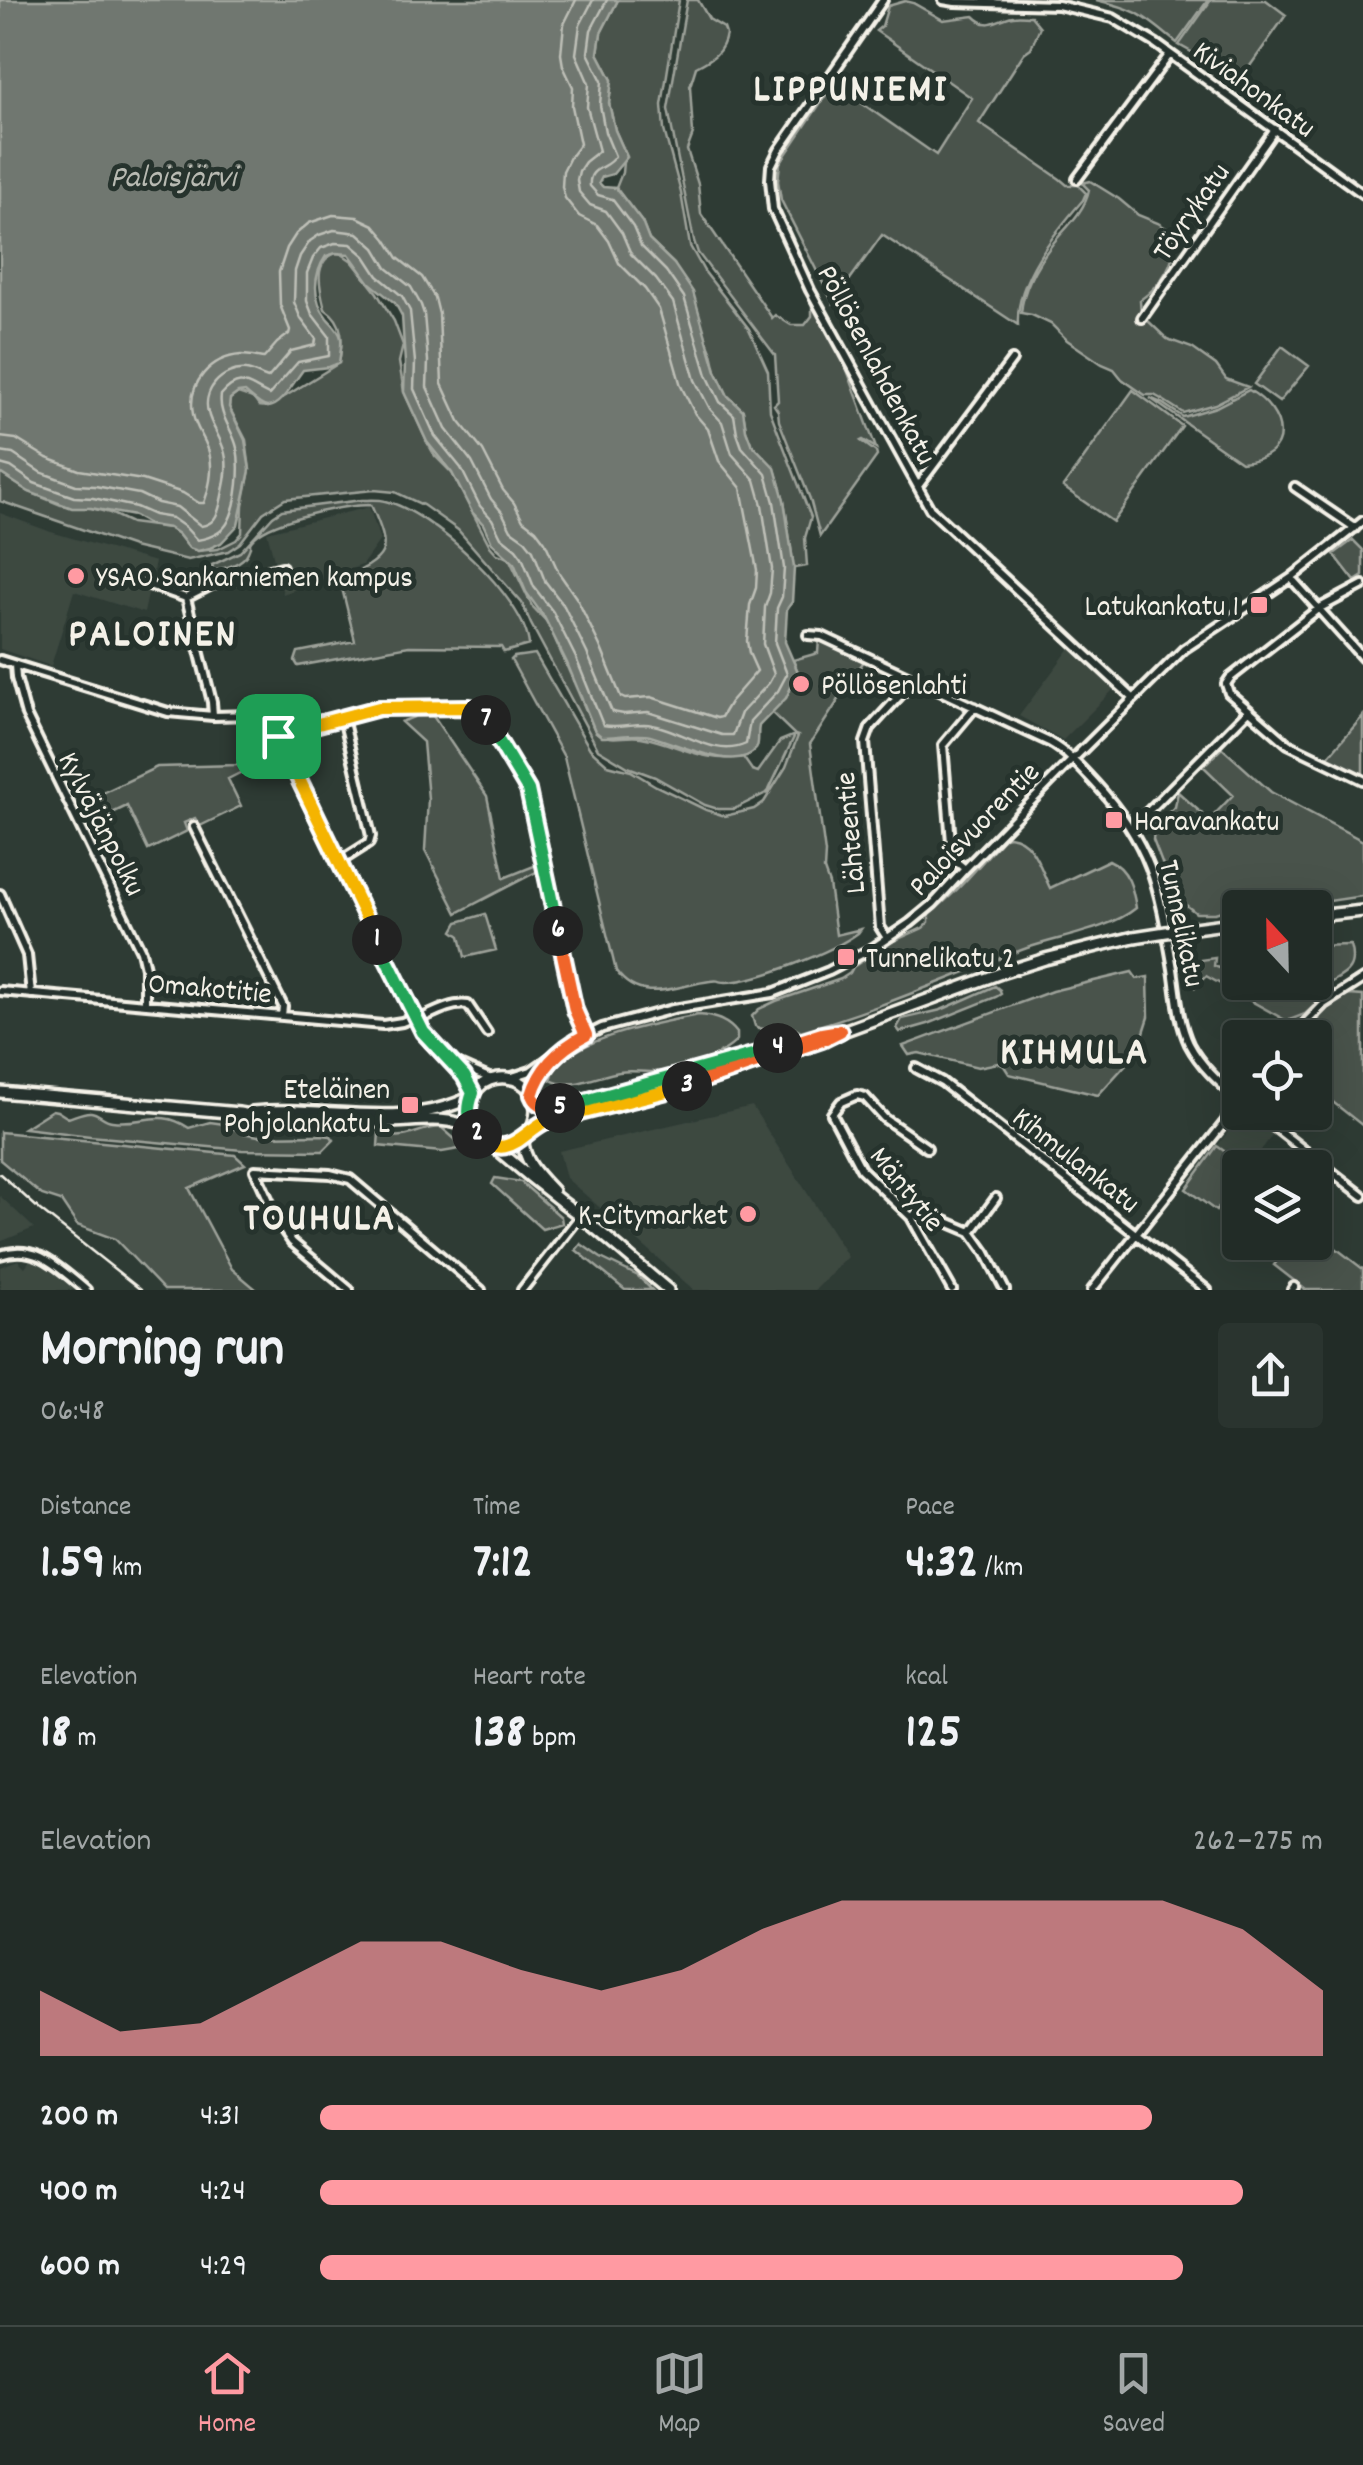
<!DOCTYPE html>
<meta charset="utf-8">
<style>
:root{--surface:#222c27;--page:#2a342f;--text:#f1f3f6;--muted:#a2a7a7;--line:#3f4844;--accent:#ff9aa2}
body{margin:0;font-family:Dekko,sans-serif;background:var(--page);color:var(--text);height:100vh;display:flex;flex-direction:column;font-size:38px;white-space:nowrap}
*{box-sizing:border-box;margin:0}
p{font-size:32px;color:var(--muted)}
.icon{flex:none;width:55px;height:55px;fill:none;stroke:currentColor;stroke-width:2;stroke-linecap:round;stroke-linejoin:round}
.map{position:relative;height:1290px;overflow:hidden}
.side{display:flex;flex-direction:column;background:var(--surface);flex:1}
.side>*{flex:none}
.needle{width:65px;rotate:338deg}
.tools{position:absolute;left:1222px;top:890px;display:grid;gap:20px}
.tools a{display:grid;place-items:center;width:110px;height:110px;border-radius:10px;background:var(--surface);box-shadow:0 10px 40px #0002,0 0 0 2px var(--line);font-size:50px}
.pin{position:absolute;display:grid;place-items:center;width:85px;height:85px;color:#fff;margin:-42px;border-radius:20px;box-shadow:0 5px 15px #0006}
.km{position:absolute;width:50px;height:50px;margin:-25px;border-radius:50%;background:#222;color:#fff;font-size:28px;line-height:50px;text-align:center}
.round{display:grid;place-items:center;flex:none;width:105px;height:105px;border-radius:10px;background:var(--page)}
.overview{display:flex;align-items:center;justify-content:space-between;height:170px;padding:0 40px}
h1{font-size:55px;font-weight:800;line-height:75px}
.stats{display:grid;grid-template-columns:repeat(3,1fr);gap:15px;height:170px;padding:10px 40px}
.stats div{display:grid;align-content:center}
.stats b{font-size:50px;font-weight:800}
.stats small{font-size:28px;font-weight:400}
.stats p{font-size:28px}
.chart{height:280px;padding:20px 40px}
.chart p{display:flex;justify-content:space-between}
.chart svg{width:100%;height:180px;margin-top:10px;fill:var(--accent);opacity:.7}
ul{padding:0 40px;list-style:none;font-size:32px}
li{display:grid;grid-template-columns:160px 120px 1fr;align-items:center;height:75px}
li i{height:25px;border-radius:12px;background:var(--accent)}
.menu{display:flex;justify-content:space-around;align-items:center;height:140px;border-top:2px solid var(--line);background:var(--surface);font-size:28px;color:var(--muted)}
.menu a{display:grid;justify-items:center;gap:5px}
.menu .selected{color:var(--accent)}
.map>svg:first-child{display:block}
.built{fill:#3c4841}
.green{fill:#48524c;stroke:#9ea29a;stroke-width:2.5}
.water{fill:#6f7770;stroke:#a4a8a0;stroke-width:2.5}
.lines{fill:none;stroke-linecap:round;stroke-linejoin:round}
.shore{stroke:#bfc0b8;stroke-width:2.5}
.street-casing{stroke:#f4f1e8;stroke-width:14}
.secondary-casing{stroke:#f4f1e8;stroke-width:16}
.street{stroke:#26332d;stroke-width:6}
.secondary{stroke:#26332d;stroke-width:9}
.rail{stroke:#f4f1e8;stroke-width:2.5}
.secondary-bridge-casing{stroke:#f4f1e8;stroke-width:16;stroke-linecap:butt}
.secondary-bridge{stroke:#26332d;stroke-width:9}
.split-1-casing{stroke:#fff;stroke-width:20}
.split-2-casing{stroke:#fff;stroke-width:20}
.split-3-casing{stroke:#fff;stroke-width:20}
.split-4-casing{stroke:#fff;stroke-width:20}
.split-5-casing{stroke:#fff;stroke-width:20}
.split-6-casing{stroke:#fff;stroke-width:20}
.split-7-casing{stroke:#fff;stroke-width:20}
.split-8-casing{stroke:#fff;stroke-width:20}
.split-1{stroke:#f5b400;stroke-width:12}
.split-2{stroke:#22a559;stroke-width:12}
.split-3{stroke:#f5b400;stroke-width:12}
.split-4{stroke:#f0652b;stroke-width:12}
.split-5{stroke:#22a559;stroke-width:12}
.split-6{stroke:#f0652b;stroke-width:12}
.split-7{stroke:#22a559;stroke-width:12}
.split-8{stroke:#f5b400;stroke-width:12}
.poi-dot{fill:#ff9aa2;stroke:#26332d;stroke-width:4}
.labels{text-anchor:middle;stroke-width:10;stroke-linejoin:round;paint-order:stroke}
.street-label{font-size:30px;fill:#f4f1e8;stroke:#26332d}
.poi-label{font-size:30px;fill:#f4f1e8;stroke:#26332d;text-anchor:start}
.water-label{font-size:32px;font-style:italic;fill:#b8bab2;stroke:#26332d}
.district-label{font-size:40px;font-weight:bold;letter-spacing:2.5px;fill:#f4f1e8;stroke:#26332d}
</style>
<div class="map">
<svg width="1363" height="1290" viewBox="0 0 1363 1290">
<rect width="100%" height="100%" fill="#2e3b34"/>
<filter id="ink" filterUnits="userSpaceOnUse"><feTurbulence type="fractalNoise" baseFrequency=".01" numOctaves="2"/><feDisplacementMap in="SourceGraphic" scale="20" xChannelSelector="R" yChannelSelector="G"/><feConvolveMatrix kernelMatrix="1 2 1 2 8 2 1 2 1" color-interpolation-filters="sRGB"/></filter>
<g filter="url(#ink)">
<path class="built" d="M369,507L380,540L362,565L283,594L267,532Z
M0,513L51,532L155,562L144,613L74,591L51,666L0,649Z
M1070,648L1115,688L1063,740L1019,716Z
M752,1106L848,1257L815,1290H694L566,1178L559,1151Z
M1247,1115L1273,1134L1249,1167L1217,1146L1240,1116Z
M0,1196L34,1228L0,1242Z
M18,1260L25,1267L30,1260L46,1267L75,1290H0V1267Z"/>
<path class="green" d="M618,0H679L662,105L664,130L681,193L690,246L704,271L749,329L768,371L770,411L811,517L805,538L807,566L794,568L784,500L775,469L751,443L746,430L743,410L728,396L716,371L712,353L674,264L649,240L642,222L616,188L622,173L623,162L627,157L615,130L609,103L612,80L598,53L601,33Z
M687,0H698L709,19L724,28L726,34C723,53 712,59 696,67L690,86L693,134L687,150L698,184L701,214L772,318L775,315L791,325H805L812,316V301L843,359L876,448L863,440L861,441L876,452L877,456L820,536L810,499L779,421L778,411L774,405L778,401L775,355L698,253L694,241L668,109Z
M1096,0H1208L1177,43C1143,16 1140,10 1096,0Z
M1211,0H1266L1286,15L1238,83L1234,84L1204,59L1179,45Z
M905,1L913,3L943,20L974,16C989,31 996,19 1013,16C1019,15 1025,16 1031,16L1040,27L1031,48L1024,53L979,123L1060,179L1067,185H1078L1086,193L1083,200C1055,232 1015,281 1018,325L882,235L833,303L781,200L778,181L780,163L830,89L837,86L936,155L972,98L876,31L882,26L888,6Z
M1090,181L1119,199L1138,215L1158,223L1174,233C1178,260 1161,286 1140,300L1141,313L1138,321L1142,322L1145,318L1167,339L1192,348L1216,365L1226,379L1248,387L1215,404L1183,413L1163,400L1154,395H1145L1122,379L1114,369L1102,364L1067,340L1051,324L1032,315L1021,313C1023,287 1038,262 1054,242C1067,227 1086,209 1089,190L1082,183Z
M336,253L342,254L352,261L377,293L394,321L403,345L399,362L404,392L427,442L435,456L452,473L490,546L497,554L509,558L532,606L548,623L595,731C610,743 624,734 641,737C680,744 700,763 743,757L752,770L758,772L780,741L795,735L771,712L786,698L798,672L793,660L818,653L819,639L864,661L810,744L825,853L824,870L829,884L836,935L861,929L858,933C832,952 758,981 726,982C713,982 723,979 710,981C677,985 641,1006 616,971L564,757L511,660L514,657L535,654L590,749L608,765L631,771L656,786L706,810L725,816L754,809L764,802L786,767L798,736L795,735L768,792L734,809H718L705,805L655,777L628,767L598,749L531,624L522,603L458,530L423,505L395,492L374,490L285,499L263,513L240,543L228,551L188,560L133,547L0,501V473L29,492L61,505L91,508L110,513L131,523L169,528L178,534L189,548L198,551L218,549L236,540L242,533L243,505L250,470L246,440L229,407L230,399L238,393L253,398L259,406L268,407L339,363C343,341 345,322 325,309C320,289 312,261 336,253Z
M1282,346L1309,366L1279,402L1254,384Z
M1133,390L1182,426L1113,522L1063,487Z
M1249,390C1287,412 1296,458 1241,462L1150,398L1162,403L1183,417L1216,407Z
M362,500C369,500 378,499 385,501C431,511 525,598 529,645L504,652L501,647L409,646L298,666L295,661L298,652L355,641L340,580C389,557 393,554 371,505C344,505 274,519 255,537C245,547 254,540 248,552C243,564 225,568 214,571L212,565L240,552L273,516L282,510Z
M1353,540L1363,550V576L1355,581L1334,554Z
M416,716H433L487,796L504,878L539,864L540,870L457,913L425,850L428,799L423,742L401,722Z
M1363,716V775L1327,758Z
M1222,748L1271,792L1363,841V896L1309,904L1261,908L1247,903L1215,913H1196L1181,901L1172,889L1153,840L1155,824L1175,807L1178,792L1209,820L1233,795L1203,766Z
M269,751L271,757L228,779L241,806L200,826L195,818L184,823L187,831L148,850L127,806L85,826L75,806L157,767L240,765Z
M1009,836C1034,839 1040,868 1050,888L1109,860C1129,869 1133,889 1136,908C1111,929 1059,937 1027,948C952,976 878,1010 801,1031C785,1020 771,1036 755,1026L752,1016L759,1009L776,1001L841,979L850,973L853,967L889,943L923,928L929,922V914C959,892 980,863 1005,837Z
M485,914L496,950L465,957L460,936L453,931L458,922Z
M1350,945C1361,983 1326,974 1312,999L1317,1003L1305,1014L1287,1021L1206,976L1195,987L1186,962L1215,958L1214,966L1219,968L1240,960V982H1315V946Z
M1132,972L1137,979L1148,977L1149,1017L1138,1051L1098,1095L1009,1074L1004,1066L998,1063L978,1067L919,1053L909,1055L903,1046L1052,991Z
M995,986L1000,990L1001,994L996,997L928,1024L900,1032L897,1028L902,1019L941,1010Z
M1349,995L1363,996V1126L1315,1088V1038L1307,1037L1318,1023L1321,1012L1341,998Z
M699,1015C714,1016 728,1021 737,1033V1040C722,1058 675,1071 651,1072C640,1072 630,1070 619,1072C599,1075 570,1091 551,1080C558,1039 663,1022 699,1015Z
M52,1110L57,1111L68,1118C75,1116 84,1111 91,1112C99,1113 103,1120 112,1121C144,1125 159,1108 189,1128L210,1122L224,1124L243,1133L258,1136L321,1135L331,1136L334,1140L323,1151L242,1150L90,1136L24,1128Z
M441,1127L465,1148L442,1152L378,1146L379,1132C405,1144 415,1128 441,1127Z
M0,1132L235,1155L245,1164L189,1188L232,1269L257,1290H164L115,1239L77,1225L61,1201L42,1195L0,1160Z
M1217,1146L1247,1167L1240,1168V1180L1216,1211L1186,1189Z
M495,1178L521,1182L561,1217L562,1223L542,1229L492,1184Z
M1315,1232L1363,1269V1290H1306L1274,1265L1292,1243L1315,1242Z
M581,1244L601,1258L638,1276L652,1290H625L576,1250Z"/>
<path class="water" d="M0,0H618L601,33L598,53L612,80L609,103L615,130L627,157L613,174L602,177L599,183L603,187L616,188L642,222L649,240L674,264L693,292L716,371L728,396L743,410L746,430L751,443L775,468L784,500L794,568L792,602L787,609L785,642L798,672L786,698L759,726C757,734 760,743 756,749C737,774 674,742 650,736C637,733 616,737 602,737L595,731L567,663L544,617L526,592L514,563L492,543L483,524L472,512L452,473L427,442L404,392L405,363L402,316L395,303L370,283L349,254L336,253L326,256C313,275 312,299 327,318C332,324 339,329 341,338C342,346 340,355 339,363L329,367L303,370C295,380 281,407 267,407C260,406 250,396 245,392L238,393L230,399L229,407L245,440L250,470L238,525L221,543L210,548L198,551L189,548L178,534L169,528L150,525L134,516L91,508H72L29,492L0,473Z"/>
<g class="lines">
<path class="shore" d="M0,437L16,439L47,458L79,470L143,480L183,493L199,503H204C209,490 213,471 210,457C208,441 195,429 193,414C187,383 211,357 241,355C249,355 257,357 264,358L277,343L289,334L290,330L280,305L279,272L287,248L296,234L309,223L333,215L357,217L374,225L386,239L398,258L422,277L435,298L439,314L442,384L459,421L483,451L503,490L514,503L523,520L536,530L545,542L559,573L577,599L600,646L621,697L625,699L651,697L717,718L721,717L730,702L757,671L749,653L747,641L750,605L756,588L757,570L741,488L719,461L708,429L695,414L681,386L659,309L645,289L619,263L609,241L597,225L579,216L565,198L562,187L563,171L570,157L580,144L572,106L573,87L563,66L561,54L564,24L576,0
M0,452L13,454L40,472L76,485L95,486L139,494L158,503L177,507L201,526C213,524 217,517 220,505C223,490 228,474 226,459C224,442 214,431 209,416C200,391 222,368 246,370C254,371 261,376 268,378L291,351L315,345L316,339L301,319L294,302L295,271L300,256L310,241L319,235L334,230L358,233L375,248L387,268L411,287L421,305L424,314L428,361L427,387L446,429L472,462L491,499L502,512L511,530L525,540L533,550L545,581L564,606L587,653L612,712L624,714L648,712L722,735H733L741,713L769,683L774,674L763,644L765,607L770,593L772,569L762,505L755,480L732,454L722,422L710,409L695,380L673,302L656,279L631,254L622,233L606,211L590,205L579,192L577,180L579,171L585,162L599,151L587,107L589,84L576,54L580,25L593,0
M0,464L11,467L34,483L74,497L93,498L136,507L154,515L172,518L185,527L197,540C210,538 223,533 229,520C238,502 241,467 237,448C233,429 218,416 221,395C241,372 248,386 269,395L298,362L329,356V336L312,314L307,301V273L313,258L321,248L335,243L351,244L365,256L378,276L402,296L410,311L415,362L414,389L435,436L461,468L480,506L492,519L501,537L516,549L522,557L534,587L553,612L576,658L603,725C617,728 629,724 644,724C677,725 713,760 746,744L750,721L778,691L787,674L775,643L777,608L782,597L784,568L774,502L766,474L742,447L737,433L734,415L720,402L707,375L684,297L666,271L641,246L633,227L612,199L598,195L590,186C588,166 607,170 615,156L605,132L600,105L602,81L588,53L591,30L607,0"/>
<g class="street-casing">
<path id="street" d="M883,0L779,150L771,166L770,180L773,209L810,290L930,509L1133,698
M943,0L955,2L1058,5L1113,18L1155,43L1363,194
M1077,179L1170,54
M1142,318L1275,129
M918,486L1012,360
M1295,487L1355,528
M1291,578L1363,658
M146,584L186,598L213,584L282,567
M1363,585L1318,609L1230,678L1226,684L1229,693L1288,744L1363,780
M186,598L212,702L213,716
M808,635L822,636L1049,742C1067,752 1080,767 1095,783C1153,846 1159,888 1173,969C1177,995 1178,1020 1189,1044C1201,1067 1221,1084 1240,1101
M0,660L168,712L213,716L254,715L268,721L416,1021L430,1043L464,1075L473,1093
M15,665L16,678L26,715L141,951L145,968V1003
M277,736L288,731L379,708L470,707L476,709L483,716L528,790L575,1010L586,1035
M194,827L283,1006L282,1016
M1132,828L1248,711
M339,862L369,843L371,836L343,718
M964,868L954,860L952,854L943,745L975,707
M0,894L27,955L31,994
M887,938L880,927L865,742L870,728L915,679
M0,991L383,1025L402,1022L414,1017
M416,1021C432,1014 451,1002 468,1005L487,1033
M1291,1038L1324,1004L1363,979
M457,1064L491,1079
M916,1068L942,1082L1207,1290
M509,1078L531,1071L570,1044L602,1028L673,1009L773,993L829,971L873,948L910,923L933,904L965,869L1062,770L1184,649L1291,578L1363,521
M532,1095L538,1078L555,1056
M1255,1112L1363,1196
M927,1148L884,1118L865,1097L857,1095L841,1102L832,1114L861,1169L911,1217L952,1290
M911,1217L917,1213H926L971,1232L986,1253L1005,1290
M971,1232L996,1198
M0,1255C36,1242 60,1269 86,1290
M349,1290L292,1242L280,1225L255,1170L330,1174L350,1179L481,1290
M522,1290L580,1216
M1092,1290L1240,1103
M1292,1290L1294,1287"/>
</g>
<g class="secondary-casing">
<path id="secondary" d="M1315,916L1363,911
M1179,930L1240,922
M0,1092L239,1113C285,1122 334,1122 381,1122C413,1123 443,1113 473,1129
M534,1101L555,1108L578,1105L742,1059L825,1033
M252,1112C323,1105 404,1131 471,1097
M532,1128L556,1119L657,1094L723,1075L1001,973L1045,959L1134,937
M523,1139C523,1161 539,1176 553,1191
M490,1143C543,1155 552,1083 507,1078C497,1077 486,1080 479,1087C467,1098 466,1116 474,1130C479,1139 489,1143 497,1149C518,1167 540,1185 562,1202C599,1229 633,1261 668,1290"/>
</g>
<use href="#street" class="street"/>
<use href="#secondary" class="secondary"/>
<path class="rail" d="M0,1174L40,1210L141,1290"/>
<g class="secondary-bridge-casing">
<path id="secondary-bridge" d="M1134,937L1179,930"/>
</g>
<use href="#secondary-bridge" class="secondary-bridge"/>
</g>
</g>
<g class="lines" filter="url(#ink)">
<g class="split-1-casing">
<path id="split-1" d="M278,736L377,940"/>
</g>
<g class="split-2-casing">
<path id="split-2" d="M377,940L423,1032L464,1076L473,1093C467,1108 467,1121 477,1134"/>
</g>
<g class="split-3-casing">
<path id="split-3" d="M477,1134C506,1163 520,1135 544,1122L687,1086"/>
</g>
<g class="split-4-casing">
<path id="split-4" d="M687,1086L822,1040L840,1031L822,1034L778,1048"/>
</g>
<g class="split-5-casing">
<path id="split-5" d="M560,1108L778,1048"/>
</g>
<g class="split-6-casing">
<path id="split-6" d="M558,931L575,1010L586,1035C561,1048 540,1067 532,1095C536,1106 549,1109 560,1108"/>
</g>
<g class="split-7-casing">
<path id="split-7" d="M486,720L528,790L558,931"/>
</g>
<g class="split-8-casing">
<path id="split-8" d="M278,736L288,732L379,708L470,707L476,709L486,720"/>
</g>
<use href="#split-1" class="split-1"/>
<use href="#split-2" class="split-2"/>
<use href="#split-3" class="split-3"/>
<use href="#split-4" class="split-4"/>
<use href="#split-5" class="split-5"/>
<use href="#split-6" class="split-6"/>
<use href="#split-7" class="split-7"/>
<use href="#split-8" class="split-8"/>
</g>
<g class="poi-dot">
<circle cx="76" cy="576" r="10"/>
<rect x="1249" y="595" width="20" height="20" rx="5"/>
<circle cx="801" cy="684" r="10"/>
<rect x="1104" y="810" width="20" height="20" rx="5"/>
<rect x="836" y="947" width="20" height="20" rx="5"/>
<rect x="400" y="1095" width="20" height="20" rx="5"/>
<circle cx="748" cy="1214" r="10"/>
</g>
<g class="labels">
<g class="street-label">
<text transform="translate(1255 88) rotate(36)" y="10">Kiviahonkatu</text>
<text transform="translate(1190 211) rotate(-55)" y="10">Töyrykatu</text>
<text transform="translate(878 364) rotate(62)" y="10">Pöllösenlahdenkatu</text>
<text transform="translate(103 823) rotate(63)" y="10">Kylväjänpolku</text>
<text transform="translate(973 828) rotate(-46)" y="10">Paloisvuorentie</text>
<text transform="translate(849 833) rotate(-95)" y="10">Lähteentie</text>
<text transform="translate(1183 923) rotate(78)" y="10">Tunnelikatu</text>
<text transform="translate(210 987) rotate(5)" y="10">Omakotitie</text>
<text transform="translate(1077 1159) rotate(38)" y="10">Kihmulankatu</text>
<text transform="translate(908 1188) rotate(51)" y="10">Mäntytie</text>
</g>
<g class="poi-label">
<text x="96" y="586">YSAO Sankarniemen kampus</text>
<text x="1239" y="615" text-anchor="end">Latukankatu 1</text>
<text x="821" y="694">Pöllösenlahti</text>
<text x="1134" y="830">Haravankatu</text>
<text x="866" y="967">Tunnelikatu 2</text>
<text x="390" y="1098" text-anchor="end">Eteläinen<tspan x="390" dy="34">Pohjolankatu L</tspan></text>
<text x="728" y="1224" text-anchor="end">K-Citymarket</text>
</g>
<g class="water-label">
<text x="173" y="186">Paloisjärvi</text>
</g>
<g class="district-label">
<text x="851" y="100">LIPPUNIEMI</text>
<text x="153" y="645">PALOINEN</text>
<text x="1075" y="1063">KIHMULA</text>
<text x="320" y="1229">TOUHULA</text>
</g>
</g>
</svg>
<div class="tools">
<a><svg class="needle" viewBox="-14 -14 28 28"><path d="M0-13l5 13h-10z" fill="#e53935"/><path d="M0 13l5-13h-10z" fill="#a2a7a7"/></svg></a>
<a><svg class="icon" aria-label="locate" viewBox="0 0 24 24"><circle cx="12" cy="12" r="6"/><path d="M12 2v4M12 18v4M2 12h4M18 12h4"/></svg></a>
<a><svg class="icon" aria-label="layers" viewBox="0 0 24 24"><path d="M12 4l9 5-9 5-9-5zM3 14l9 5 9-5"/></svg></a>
</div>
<div class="pin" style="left:278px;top:736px;background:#1e9e55"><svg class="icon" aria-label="arrive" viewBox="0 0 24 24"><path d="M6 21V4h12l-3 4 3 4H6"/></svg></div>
<b class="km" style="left:377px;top:940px">1</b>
<b class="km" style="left:477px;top:1134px">2</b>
<b class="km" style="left:687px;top:1086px">3</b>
<b class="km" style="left:778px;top:1048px">4</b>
<b class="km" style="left:560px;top:1108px">5</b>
<b class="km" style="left:558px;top:931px">6</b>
<b class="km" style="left:486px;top:720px">7</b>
</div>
<section class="side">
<div class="overview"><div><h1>Morning run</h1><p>06:48</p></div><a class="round"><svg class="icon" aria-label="share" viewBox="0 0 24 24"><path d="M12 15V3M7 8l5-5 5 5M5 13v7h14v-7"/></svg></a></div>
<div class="stats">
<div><p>Distance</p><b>1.59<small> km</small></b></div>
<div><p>Time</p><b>7:12</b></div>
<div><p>Pace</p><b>4:32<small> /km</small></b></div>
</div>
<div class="stats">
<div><p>Elevation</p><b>18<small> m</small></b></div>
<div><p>Heart rate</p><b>138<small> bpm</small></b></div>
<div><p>kcal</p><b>125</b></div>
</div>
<div class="chart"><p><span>Elevation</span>262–275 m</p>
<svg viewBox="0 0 160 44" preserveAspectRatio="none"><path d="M0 44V28L10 38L20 36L30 26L40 16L50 16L60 23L70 28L80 23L90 13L100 6L110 6L120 6L130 6L140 6L150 13L160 28V44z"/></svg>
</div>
<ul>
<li><b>200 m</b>4:31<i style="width:83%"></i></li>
<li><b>400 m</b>4:24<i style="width:92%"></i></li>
<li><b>600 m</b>4:29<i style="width:86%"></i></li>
</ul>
</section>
<nav class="menu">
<a class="selected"><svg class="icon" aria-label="home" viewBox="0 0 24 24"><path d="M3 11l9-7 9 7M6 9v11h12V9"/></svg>Home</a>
<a><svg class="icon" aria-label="map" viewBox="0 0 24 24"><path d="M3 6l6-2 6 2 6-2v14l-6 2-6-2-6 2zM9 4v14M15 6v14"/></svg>Map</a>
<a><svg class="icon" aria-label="saved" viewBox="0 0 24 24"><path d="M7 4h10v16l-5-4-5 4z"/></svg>Saved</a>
</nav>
